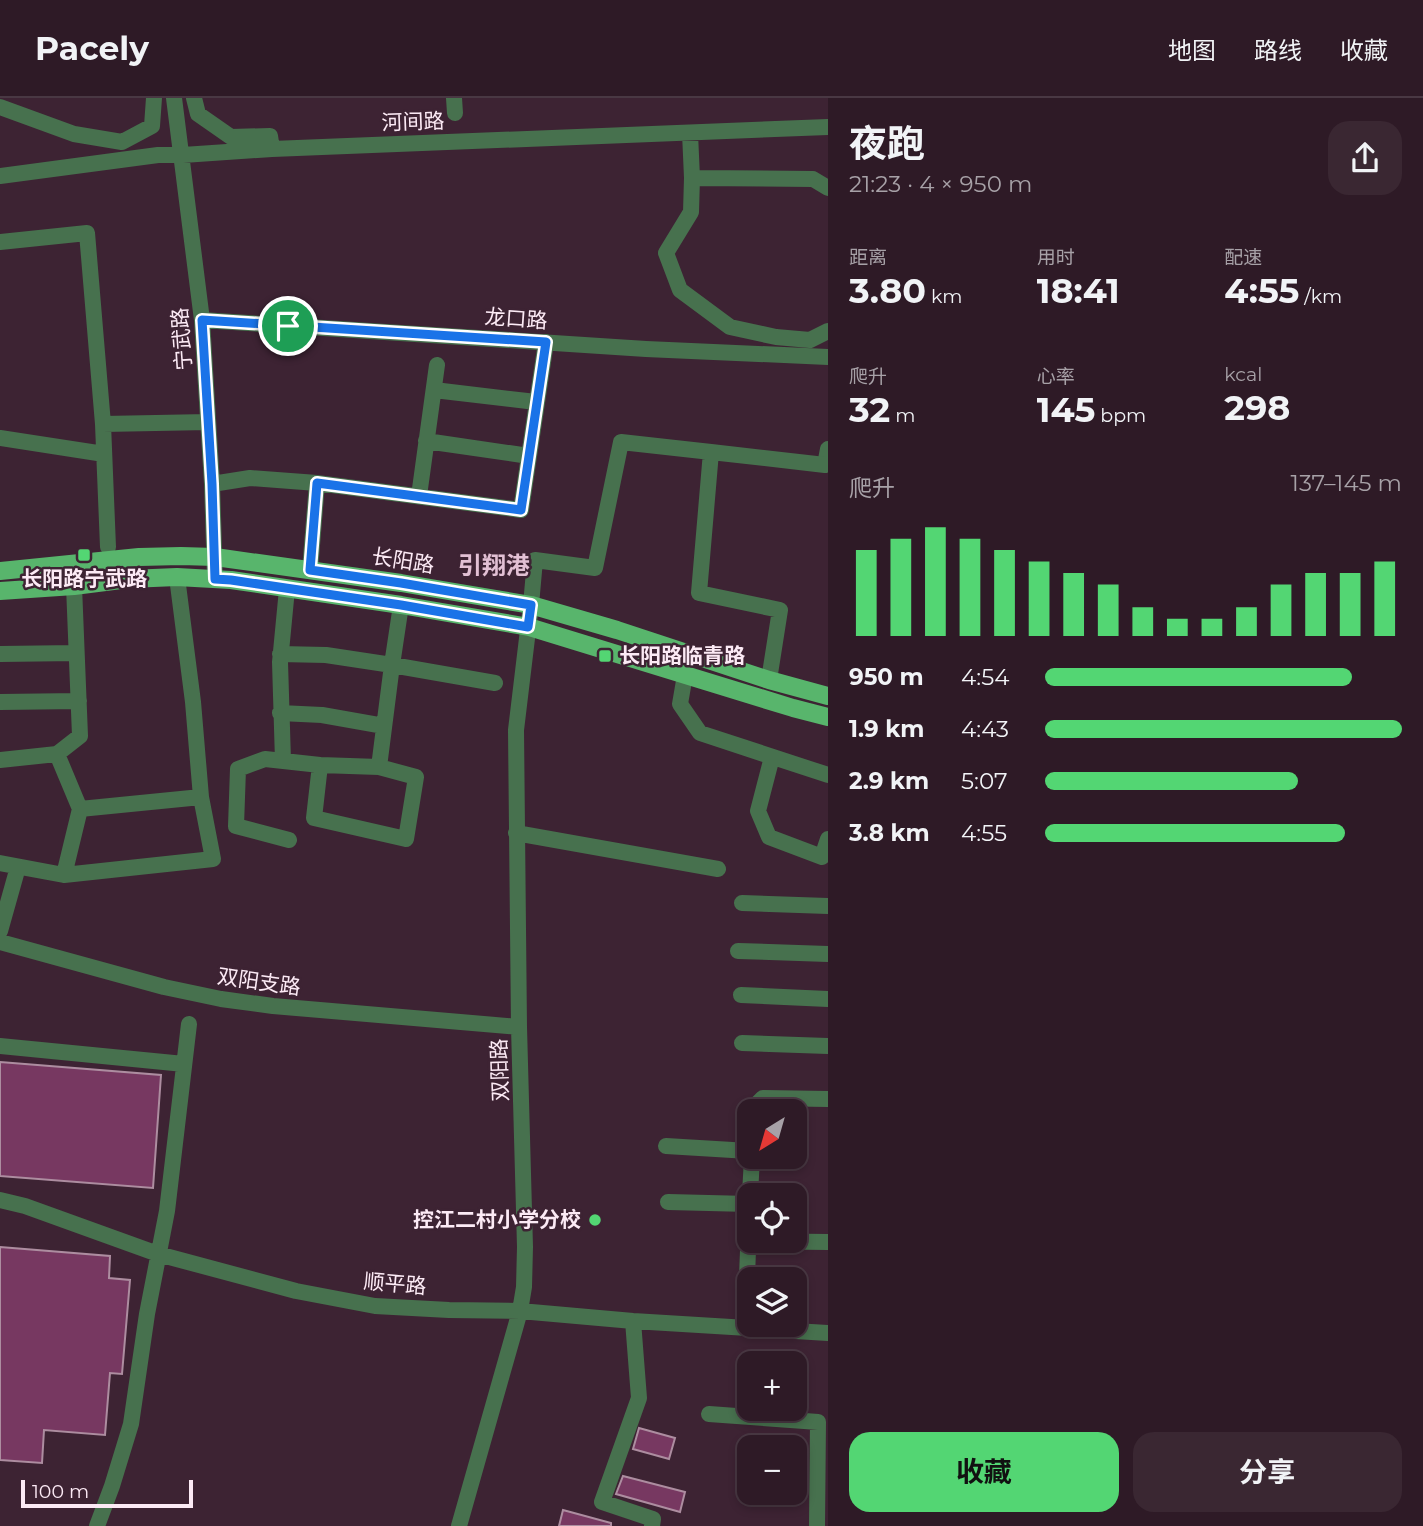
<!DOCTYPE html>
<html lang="zh">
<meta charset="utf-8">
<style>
:root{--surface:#2e1a26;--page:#3a2732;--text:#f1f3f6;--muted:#a7a1a7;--line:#493843;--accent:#53d673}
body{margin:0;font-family:Montserrat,"Noto Sans SC",sans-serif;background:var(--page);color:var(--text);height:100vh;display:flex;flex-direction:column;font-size:26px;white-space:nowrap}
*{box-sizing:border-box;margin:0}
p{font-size:23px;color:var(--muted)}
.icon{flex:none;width:38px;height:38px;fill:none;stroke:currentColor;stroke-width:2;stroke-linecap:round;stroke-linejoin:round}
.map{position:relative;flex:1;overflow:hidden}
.panel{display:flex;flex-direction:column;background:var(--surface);width:595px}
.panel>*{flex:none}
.needle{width:46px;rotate:217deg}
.fabs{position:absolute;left:737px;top:1001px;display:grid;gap:14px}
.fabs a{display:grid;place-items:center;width:70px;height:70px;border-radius:14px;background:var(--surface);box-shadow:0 4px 10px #0003,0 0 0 2px var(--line);font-size:35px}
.scale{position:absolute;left:21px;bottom:18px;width:172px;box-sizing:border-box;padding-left:7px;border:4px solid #fceaf5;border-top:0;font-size:19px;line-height:24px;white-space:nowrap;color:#fceaf5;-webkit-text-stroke:5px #3d2333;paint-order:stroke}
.pin{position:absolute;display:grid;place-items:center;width:60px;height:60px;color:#fff;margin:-30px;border:4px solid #fff;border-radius:50%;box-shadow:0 2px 7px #0007}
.round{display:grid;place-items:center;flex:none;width:74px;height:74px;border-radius:21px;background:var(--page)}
.headline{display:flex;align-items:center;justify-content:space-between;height:119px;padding:0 21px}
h1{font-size:38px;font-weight:700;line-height:52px}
.stats{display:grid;grid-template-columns:repeat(3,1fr);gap:10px;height:119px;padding:7px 21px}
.stats div{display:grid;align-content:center}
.stats b{font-size:35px;font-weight:700}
.stats small{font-size:19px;font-weight:400}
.stats p{font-size:19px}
.chart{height:196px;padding:14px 21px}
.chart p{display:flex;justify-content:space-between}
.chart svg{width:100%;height:126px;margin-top:7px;stroke:var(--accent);stroke-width:6}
.cta{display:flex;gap:14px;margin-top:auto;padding:14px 21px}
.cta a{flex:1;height:80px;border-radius:21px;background:var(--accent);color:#111;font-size:28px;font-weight:700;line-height:80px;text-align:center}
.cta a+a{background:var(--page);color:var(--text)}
ul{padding:0 21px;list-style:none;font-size:23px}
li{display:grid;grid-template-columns:112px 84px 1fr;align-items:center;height:52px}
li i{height:18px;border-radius:9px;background:var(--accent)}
header{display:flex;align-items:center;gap:42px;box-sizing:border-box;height:98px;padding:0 35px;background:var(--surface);border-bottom:2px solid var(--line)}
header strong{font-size:33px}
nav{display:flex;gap:38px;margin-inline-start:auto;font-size:24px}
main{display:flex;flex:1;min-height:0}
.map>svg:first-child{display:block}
.building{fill:#773861;stroke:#ad8da0;stroke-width:2}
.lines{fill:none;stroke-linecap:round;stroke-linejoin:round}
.minor{stroke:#47714e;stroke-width:16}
.major{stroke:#58b56c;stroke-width:18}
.route-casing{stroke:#fff;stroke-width:14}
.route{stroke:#1a73e8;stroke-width:9}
.poi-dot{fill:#53d673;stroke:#3d2333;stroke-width:2.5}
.labels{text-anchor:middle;stroke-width:5;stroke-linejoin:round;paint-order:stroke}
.street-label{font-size:21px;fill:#fceaf5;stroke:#3d2333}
.poi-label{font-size:21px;font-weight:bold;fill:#fceaf5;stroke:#3d2333}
.quarter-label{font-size:24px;font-weight:bold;fill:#e2c0d4;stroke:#3d2333}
</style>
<header>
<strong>Pacely</strong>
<nav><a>地图</a><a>路线</a><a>收藏</a></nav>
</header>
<main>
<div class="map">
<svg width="828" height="1428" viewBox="0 0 828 1428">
<rect width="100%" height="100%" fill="#3d2333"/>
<path class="building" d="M0,964L161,977L153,1090L0,1078Z
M0,1149L110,1158L109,1180L130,1182L122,1276L110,1275L105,1337L44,1332L42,1365L0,1362Z
M639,1330L675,1340L669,1361L633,1351Z
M623,1378L685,1394L680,1414L616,1396Z
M563,1412L611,1425V1428H559Z"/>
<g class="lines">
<path class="minor" d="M174,0L202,222L212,386L215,481
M194,0L198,16L231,39L270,38L272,51
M454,0L455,15
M0,9L74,36L122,44L152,28L154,0
M690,35L692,80L691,114L666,155L680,192L730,229L776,239L810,242L828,233
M0,78L158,57H183L272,51L828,29
M692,80L813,81L828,90
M0,144L87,135L103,326
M202,222L646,251L828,259
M434,292L536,304
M0,340L104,356
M426,343L529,358
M212,386L250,380L317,385
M419,398L437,267
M108,449L103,326L208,324
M310,472L317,385L521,412L546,244
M74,488L80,638L57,656L80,711L201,699L193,604L177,479
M401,507L392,567L495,585
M0,556L76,555
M280,556L326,557L392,567L379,669L416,679L406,741L314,720L320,667L379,669
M685,577L680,606L700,635L828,677
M769,582L780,512L699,495L711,354L825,367L828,351
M0,604L79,603
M280,615L322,617L384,628
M772,659L758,713L769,739L822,759L828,741
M0,662L57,656
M283,663L280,564L287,491
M80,711L64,777L213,761L201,699
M516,735L718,771
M289,742L236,728L238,671L265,661L320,667
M0,765L64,777
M742,805L828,808
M0,833L18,769
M0,844L164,889L221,901L273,908L519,929
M738,853L828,856
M741,897L828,901
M742,945L828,948
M0,948L184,966
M753,1013L754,1009L763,1000L828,1001
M666,1048L749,1053
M750,1097L752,1059
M0,1102L25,1108L158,1156L296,1193L375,1208L449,1212L520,1213L633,1223L828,1235
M668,1104L749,1106
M748,1143L828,1144
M633,1223L639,1300L602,1404L653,1421L652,1428
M748,1231L746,1205L749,1126
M709,1316L818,1324L817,1428
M97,1428L112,1388L131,1326L147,1216L167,1113L189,926
M459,1428L520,1213L524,1189L525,1149L519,929L516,632L531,507L535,462L595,470L621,344L711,354"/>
<path class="major" d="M0,473L139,459L181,458L215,459L401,485L531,507L617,532L769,582L828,598
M0,493L74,488L129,481L177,479L231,482L401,507L529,529L793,610L828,619"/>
</g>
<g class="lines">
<g class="route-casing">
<path id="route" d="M202,222L546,244L521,412L317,385L310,472L401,485L531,507L528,529L401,507L231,482L215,481L212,386Z"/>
</g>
<use href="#route" class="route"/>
</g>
<g class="poi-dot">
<rect x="77" y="450" width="14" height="14" rx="3.5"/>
<rect x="598" y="551" width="14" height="14" rx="3.5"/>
<circle cx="595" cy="1122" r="7"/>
</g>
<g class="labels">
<g class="street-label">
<text transform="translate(413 24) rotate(-2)" y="7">河间路</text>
<text transform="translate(516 221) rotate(4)" y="7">龙口路</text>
<text transform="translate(182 241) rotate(-94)" y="7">宁武路</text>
<text transform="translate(403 463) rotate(9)" y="7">长阳路</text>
<text transform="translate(259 884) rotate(8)" y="7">双阳支路</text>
<text transform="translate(500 972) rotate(-92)" y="7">双阳路</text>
<text transform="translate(395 1186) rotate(5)" y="7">顺平路</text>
</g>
<g class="poi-label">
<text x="84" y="488">长阳路宁武路</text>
<text x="619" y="565" text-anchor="start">长阳路临青路</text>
<text x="581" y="1129" text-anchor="end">控江二村小学分校</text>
</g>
<g class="quarter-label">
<text x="494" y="476">引翔港</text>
</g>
</g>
</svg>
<div class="fabs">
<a><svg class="needle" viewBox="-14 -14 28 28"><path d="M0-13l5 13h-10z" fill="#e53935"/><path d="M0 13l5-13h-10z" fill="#a7a1a7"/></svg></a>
<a><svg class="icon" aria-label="locate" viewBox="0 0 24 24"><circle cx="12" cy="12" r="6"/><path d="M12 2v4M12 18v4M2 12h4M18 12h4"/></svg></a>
<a><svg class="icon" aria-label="layers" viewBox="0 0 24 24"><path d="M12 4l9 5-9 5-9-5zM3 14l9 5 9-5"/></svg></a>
<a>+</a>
<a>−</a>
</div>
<div class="scale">100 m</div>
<div class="pin" style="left:288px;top:228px;background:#1e9e55"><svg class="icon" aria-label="arrive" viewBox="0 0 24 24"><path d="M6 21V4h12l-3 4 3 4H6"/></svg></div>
</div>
<section class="panel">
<div class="headline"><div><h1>夜跑</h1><p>21:23 · 4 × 950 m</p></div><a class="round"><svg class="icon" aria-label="share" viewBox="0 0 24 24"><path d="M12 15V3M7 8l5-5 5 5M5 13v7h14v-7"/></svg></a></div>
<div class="stats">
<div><p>距离</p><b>3.80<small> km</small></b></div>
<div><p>用时</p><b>18:41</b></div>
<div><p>配速</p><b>4:55<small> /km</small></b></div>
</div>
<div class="stats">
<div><p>爬升</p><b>32<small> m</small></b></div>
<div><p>心率</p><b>145<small> bpm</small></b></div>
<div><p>kcal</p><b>298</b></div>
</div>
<div class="chart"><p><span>爬升</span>137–145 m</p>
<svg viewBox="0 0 160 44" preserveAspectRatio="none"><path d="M5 44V14M15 44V10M25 44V6M35 44V10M45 44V14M55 44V18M65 44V22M75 44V26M85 44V34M95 44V38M105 44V38M115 44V34M125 44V26M135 44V22M145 44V22M155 44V18"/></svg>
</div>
<ul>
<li><b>950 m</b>4:54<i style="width:86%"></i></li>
<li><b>1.9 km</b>4:43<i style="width:100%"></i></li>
<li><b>2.9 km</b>5:07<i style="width:71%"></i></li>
<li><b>3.8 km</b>4:55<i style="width:84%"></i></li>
</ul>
<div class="cta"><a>收藏</a><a>分享</a></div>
</section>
</main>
